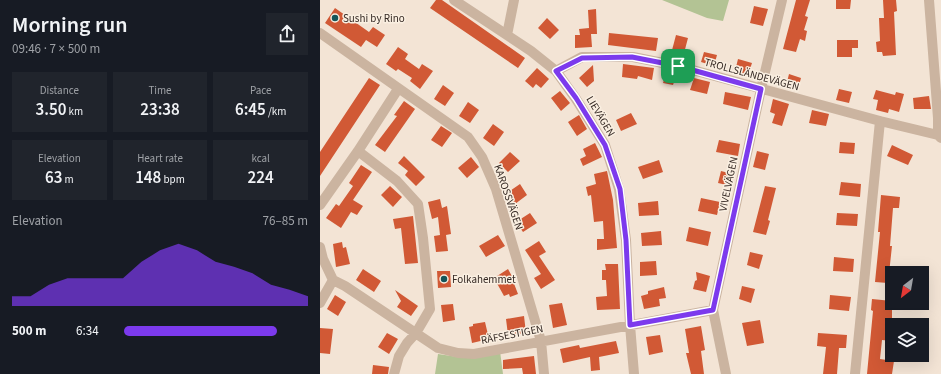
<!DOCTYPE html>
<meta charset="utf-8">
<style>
:root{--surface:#171b24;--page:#20242c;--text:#f1f3f6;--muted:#9ea1a6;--accent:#7c3aed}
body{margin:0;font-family:"Source Sans 3",sans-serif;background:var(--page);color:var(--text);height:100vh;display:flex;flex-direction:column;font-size:15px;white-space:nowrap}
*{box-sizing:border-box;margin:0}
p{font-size:13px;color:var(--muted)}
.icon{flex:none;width:22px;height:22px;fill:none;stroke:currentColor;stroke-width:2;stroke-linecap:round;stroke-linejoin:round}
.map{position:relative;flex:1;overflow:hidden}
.sheet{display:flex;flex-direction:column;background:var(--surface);width:320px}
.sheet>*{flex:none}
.needle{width:26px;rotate:211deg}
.fabs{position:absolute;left:565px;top:266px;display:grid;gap:8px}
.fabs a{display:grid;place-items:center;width:44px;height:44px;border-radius:0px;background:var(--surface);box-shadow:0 4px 16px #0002;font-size:20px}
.pin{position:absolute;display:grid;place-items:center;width:34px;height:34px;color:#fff;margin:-17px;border-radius:8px;box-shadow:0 2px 6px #0006}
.round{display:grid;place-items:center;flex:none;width:42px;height:42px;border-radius:0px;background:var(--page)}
.overview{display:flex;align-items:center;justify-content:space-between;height:68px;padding:0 12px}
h1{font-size:22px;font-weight:600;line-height:30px}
.figures{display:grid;grid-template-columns:repeat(3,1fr);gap:6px;height:68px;padding:4px 12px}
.figures div{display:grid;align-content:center;border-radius:0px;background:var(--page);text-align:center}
.figures b{font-size:17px;font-weight:600}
.figures small{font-size:11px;font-weight:400}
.figures p{font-size:11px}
.chart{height:112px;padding:8px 12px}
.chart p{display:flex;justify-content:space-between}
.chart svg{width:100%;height:72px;margin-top:4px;fill:var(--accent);opacity:.7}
ul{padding:0 12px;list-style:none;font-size:13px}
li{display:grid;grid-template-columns:64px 48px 1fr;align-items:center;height:30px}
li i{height:10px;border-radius:5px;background:var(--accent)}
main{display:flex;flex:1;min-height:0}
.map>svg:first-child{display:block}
.green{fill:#b3c394}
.building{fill:#d15935}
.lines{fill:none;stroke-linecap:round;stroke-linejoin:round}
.minor{stroke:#cbb4a0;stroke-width:10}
.route-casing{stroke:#fff;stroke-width:8}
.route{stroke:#7c3aed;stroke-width:5}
.poi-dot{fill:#165559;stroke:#faefe1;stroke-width:1.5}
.labels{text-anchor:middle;stroke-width:3;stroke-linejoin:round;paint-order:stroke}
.poi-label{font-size:11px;fill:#352924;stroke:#faefe1;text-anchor:start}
.street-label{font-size:11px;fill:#352924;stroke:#faefe1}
</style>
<main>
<section class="sheet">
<div class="overview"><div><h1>Morning run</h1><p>09:46 · 7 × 500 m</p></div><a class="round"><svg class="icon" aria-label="share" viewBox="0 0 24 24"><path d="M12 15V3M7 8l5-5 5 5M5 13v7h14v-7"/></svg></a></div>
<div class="figures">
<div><p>Distance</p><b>3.50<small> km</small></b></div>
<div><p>Time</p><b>23:38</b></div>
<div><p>Pace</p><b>6:45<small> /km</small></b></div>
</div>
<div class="figures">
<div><p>Elevation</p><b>63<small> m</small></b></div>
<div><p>Heart rate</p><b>148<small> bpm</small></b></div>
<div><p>kcal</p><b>224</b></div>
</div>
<div class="chart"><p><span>Elevation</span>76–85 m</p>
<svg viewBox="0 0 160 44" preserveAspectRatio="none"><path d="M0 44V38L10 38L20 31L30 27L40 27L50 27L60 27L70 17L80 10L90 6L100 10L110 17L120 20L130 24L140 31L150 34L160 38V44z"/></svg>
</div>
<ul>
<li><b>500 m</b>6:34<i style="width:83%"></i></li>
</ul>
</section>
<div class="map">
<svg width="621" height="374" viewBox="0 0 621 374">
<rect width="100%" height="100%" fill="#f3e4d5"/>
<path class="green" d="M342,0H409L403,21L387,18Z
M180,351L183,374H115L118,354L138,357Z"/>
<path class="building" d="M116,0H122L205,58L198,68L110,8Z
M476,0H490L485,16L488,17L484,30L487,31L485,41L480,39L476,52L463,49Z
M516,0H531L530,9H516Z
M563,0H576L577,11L574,12L576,55L563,56L562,52H557L556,42L560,41L559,18H564Z
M434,6L448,9L443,26L430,23Z
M15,8L49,32L53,27L65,35L57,47L46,40L41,47L5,23Z
M276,9L277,34H271L272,47L255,48V35H260L259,29L269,28L268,10Z
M227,18L239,30L230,39L218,28Z
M289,33L338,38L336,51L288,45Z
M356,35L368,38L363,57L351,54Z
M517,40H538V48H532V57H517Z
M78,47L88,54L85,59L99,69L102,64L113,71L100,89L90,81L92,78L78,69L76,71L66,64Z
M384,52L397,55L394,66L381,62Z
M418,59L432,63L428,75L415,71Z
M303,64L334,68L332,80L318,76L317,79L302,77Z
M273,65L274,81L267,87L259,78Z
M217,68L229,79L221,88L216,84L213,88L205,81Z
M347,70L357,73L353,85L343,83Z
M469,74L481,78L478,89L466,86Z
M49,78L60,85L0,176V152Z
M374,78L390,82L387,94L370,90Z
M123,85L134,93L125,106L114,99Z
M519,89L532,92L529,103L516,100Z
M556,90L575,95L576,92L584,94L579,112L569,109L568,113L556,110L558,100L553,99Z
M240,91L250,103L241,111L231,98Z
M405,92L431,97L428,110L403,104Z
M609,96L611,109H594L593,98Z
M453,99L469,104L462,126L452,123L455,114L450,112Z
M84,101L95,109L65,152L55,145L77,116L74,115Z
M148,102L159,110L150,123L139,116Z
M492,110L509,114L506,126L489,123Z
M311,113L317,124L301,131L296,120Z
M259,115L267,129L257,136L248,122Z
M173,124L184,132L174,146L163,138Z
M121,126L132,133L122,147L111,140Z
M399,140L420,144L418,156L396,152Z
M520,142L535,143L534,154L519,153Z
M275,143L282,157L263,166L260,159L266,156L263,149Z
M572,145L593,155L588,165L567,156Z
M437,151L449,154L445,170L433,167Z
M190,152L200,161L188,172L179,163Z
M84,156L105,177L96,186L85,175L88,171L78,163Z
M151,157L159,167L147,178L138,168Z
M339,160L343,172L323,179L318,167Z
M41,165L52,172L33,200L43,206L37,215L31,212L21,228L6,218L16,204L19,206L33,186L29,183Z
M287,171L293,200L297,248L277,250V239H284L283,221L274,222L271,195L268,196L266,187L276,184L274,174Z
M401,171L413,174L411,186L398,183Z
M521,182L541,184L540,197L519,195Z
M200,184L207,195L195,204L187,193Z
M70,186L82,197L73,207L61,195Z
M445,186L456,188L448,220L450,221L446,235L433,232Z
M561,195L580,197L579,208H573L570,246H572L568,283L555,282L560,232H558Z
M381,198L400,202L397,215L378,211Z
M120,199L122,208L127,206L131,234L126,235L128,251L116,252L114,236L120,235L118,217L112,219L108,202Z
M338,201L339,215L319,216L318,203Z
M210,213L217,223L203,232L196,222Z
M517,213L538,214L537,226L516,225Z
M93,216L98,263L85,264L81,228L75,229L73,219Z
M369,227L391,232L388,246L366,241Z
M341,231L342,245L322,246L321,233Z
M178,235L185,246L166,257L159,246Z
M219,241L226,252L219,256L235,280L221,289L214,278L221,274L205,250Z
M22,242L23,248L26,247L30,264L16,267L13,244Z
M430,252L443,255L439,269L427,265Z
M514,257L534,259L533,272L513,271Z
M336,261L337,275L320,276V262Z
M285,264H298L300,309L277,310L276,297L287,296L286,280H282V270H286Z
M43,269L61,281L54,292L36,280Z
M188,269L194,280L193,281L198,294L190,297L189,294L184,296L174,278Z
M117,271H130L131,287L118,288Z
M376,272L390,276L386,292L373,289L375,281L377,280Z
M422,286L435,289L431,303L419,299Z
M344,287L346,298L339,299L340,306L324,309L321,296L328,294V291Z
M75,290L98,306L91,316L77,307L81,301Z
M15,295L26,302L18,316L7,309Z
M510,295L531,297L529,311L509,309Z
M552,299L572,301V341L562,340L560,359L574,361L572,374H547L553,311L551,310Z
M242,303L247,325L233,328L229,305Z
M133,304L135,320L123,322L121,305Z
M204,316L206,333L188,335L186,319Z
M440,320L444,343L427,346L422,323Z
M165,322L169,339L152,343L149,327L153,326V324Z
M381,326L385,350L381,351L384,374H371L366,353H369L365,329Z
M0,328L13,329L10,354L0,353Z
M67,333L78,339L69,354L58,347Z
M498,333L527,335L526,348H519L517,374H503L506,347L497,346Z
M340,335L343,352L329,355L326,337Z
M296,341L299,353L279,357L280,370L271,371L270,357L243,363L240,349L259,345L260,348Z
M214,356L216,374H203L202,368L183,369V360Z
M53,365L69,367L68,374H52Z"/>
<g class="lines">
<path class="minor" d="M134,0L211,51L236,71L256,99L285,145L299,189L306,240L310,325L314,374
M609,0L618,118V135
M0,33L148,137L162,157L176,189L221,341L224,374
M187,35L194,0
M236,71L262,57H313L358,66L560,121L618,135L621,138
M38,151L77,181L98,204L103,238L110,309L96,333L87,343L79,356L74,374
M0,205L38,151L78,89
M0,247L3,259L13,280L0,303
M13,280L25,286L118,348L138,353L154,354L393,310
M406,374L393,310L441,89L462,0
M535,374L560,121"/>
</g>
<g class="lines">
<g class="route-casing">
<path id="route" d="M312,57L358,66L441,89L393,310L310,325L306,240L300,189L285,145L256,98L236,71L262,58Z"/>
</g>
<use href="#route" class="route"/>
</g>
<g class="poi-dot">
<circle cx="15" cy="18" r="4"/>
<circle cx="124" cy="279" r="4"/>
</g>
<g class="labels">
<g class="poi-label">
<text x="23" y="22">Sushi by Rino</text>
<text x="132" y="283">Folkahemmet</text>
</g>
<g class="street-label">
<text transform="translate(432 74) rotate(15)" y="4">TROLLSLÄNDEVÄGEN</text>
<text transform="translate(281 116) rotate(59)" y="4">LIEVÄGEN</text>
<text transform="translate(408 184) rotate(-78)" y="4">VIVELVÄGEN</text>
<text transform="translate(189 197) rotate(71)" y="4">KAROSSVÄGEN</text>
<text transform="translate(192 334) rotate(-11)" y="4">RÄFSESTIGEN</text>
</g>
</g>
</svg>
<div class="fabs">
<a><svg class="needle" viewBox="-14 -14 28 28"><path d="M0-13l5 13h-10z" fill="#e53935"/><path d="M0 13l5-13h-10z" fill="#9ea1a6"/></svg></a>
<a><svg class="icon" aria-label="layers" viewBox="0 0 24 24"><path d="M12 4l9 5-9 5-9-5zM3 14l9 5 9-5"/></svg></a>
</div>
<div class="pin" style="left:358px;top:66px;background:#1e9e55"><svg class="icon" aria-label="arrive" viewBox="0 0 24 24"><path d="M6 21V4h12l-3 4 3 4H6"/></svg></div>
</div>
</main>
